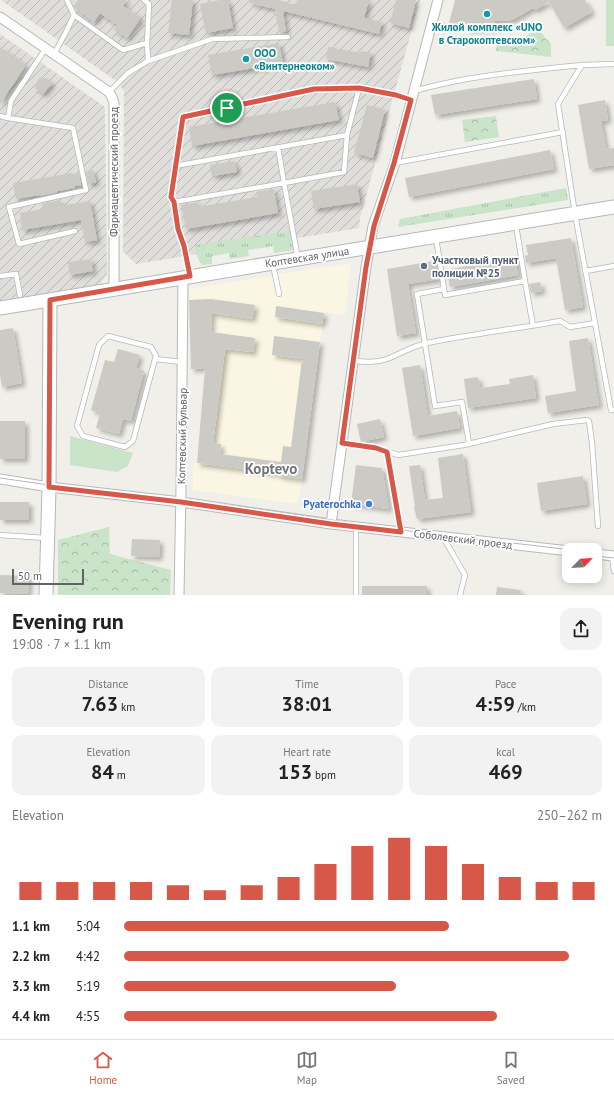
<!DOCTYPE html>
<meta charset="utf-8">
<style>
:root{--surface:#fff;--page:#f2f2f2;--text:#222;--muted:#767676;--line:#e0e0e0;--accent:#d75748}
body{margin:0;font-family:"PT Sans",sans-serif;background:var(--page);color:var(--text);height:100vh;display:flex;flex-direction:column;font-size:15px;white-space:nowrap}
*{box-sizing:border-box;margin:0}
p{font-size:13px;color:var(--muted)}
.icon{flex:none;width:22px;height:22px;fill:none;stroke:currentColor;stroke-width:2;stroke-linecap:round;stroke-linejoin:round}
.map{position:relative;height:595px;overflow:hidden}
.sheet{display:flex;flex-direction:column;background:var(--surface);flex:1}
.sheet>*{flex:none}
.needle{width:26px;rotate:65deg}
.tools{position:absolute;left:562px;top:543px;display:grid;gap:8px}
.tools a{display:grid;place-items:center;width:40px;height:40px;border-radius:8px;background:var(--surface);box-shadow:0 2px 10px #0003;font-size:20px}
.scale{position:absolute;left:12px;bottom:10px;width:72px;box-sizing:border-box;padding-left:4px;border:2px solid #606367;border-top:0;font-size:11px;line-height:14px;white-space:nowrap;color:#606367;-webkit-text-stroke:3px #fff;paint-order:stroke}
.pin{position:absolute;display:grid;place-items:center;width:34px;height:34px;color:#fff;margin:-17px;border:2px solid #fff;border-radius:50%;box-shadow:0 1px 4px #0007}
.round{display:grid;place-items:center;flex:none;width:42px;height:42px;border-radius:12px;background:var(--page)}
.overview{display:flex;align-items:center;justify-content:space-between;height:68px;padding:0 12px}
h1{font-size:22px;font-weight:800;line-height:30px}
.metrics{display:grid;grid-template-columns:repeat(3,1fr);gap:6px;height:68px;padding:4px 12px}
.metrics div{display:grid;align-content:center;border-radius:10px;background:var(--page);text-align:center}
.metrics b{font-size:20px;font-weight:800}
.metrics small{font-size:11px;font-weight:400}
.metrics p{font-size:11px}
.chart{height:112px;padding:8px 12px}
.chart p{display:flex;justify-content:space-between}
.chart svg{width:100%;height:72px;margin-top:4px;stroke:var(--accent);stroke-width:6}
ul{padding:0 12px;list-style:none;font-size:13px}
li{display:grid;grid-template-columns:64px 48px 1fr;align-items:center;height:30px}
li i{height:10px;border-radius:5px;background:var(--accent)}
.dock{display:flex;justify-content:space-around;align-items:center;height:56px;border-top:1px solid var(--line);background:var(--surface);font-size:11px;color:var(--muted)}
.dock a{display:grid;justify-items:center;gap:2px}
.dock .current{color:var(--accent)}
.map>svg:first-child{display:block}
.commercial{fill:#fbf6e3}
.industrial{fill:url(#industrial-furrows)}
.grass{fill:url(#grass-tufts)}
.park{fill:url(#park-crowns)}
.pitch{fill:#c9e4c9}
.building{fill:#cccac5;filter:url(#shadow)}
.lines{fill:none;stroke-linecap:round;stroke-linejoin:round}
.lane-casing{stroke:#b6b8bb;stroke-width:6}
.street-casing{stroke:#b6b8bb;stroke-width:11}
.secondary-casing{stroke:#b5b7bb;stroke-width:15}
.lane{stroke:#fff;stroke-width:4.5}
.street{stroke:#fff;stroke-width:9}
.secondary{stroke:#fff;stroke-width:13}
.tram{stroke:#b6b7b7;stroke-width:1}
.route-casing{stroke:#fff;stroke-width:8}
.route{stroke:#d75748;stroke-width:5}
.culture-dot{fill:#0f9aa8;stroke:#fff;stroke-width:1.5}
.service-dot{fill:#5c6f8a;stroke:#fff;stroke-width:1.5}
.shop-dot{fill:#3f7fe0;stroke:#fff;stroke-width:1.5}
.labels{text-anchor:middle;stroke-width:3.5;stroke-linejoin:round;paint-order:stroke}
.culture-label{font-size:11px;font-weight:bold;fill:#0d838f;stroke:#fff}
.street-label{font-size:11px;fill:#606367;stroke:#fff}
.service-label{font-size:11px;font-weight:bold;fill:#4e5e75;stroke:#fff;text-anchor:start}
.shop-label{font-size:11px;font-weight:bold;fill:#366cbe;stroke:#fff;text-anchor:end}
.district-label{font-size:15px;font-weight:bold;fill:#717579;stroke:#fff}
</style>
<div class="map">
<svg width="614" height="595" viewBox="0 0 614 595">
<defs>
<pattern id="industrial-furrows" width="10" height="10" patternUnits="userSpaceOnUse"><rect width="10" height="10" fill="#dfdedb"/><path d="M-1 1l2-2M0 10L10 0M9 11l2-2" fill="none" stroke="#b8b8b5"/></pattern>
<pattern id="grass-tufts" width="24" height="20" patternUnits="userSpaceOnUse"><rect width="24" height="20" fill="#c9e4c9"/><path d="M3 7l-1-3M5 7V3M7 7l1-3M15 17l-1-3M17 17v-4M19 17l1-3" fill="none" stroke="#a7bca7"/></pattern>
<pattern id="park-crowns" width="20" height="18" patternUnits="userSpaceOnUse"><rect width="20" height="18" fill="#c9e4c9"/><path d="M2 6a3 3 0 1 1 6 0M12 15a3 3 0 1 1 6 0" fill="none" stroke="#a7bca7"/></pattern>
<filter id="shadow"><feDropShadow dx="3.5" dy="3.5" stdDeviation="2" flood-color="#0004"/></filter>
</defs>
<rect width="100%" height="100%" fill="#f0efe9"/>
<path class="commercial" d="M351,263L345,315L324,313L302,479L298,504L193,490V463H197L205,368L191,369L189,289Z"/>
<path class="industrial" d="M1,0H420L360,218L359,228L136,264L123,252L124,92L119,83Z
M0,34L105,107L107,274L99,286L0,302Z"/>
<path class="grass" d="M566,188L568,200L398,227L400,219Z
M290,231L294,250L274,253L273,246L248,250L249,256L230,259L229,253L212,256V264L202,265C197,259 196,252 195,245Z"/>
<path class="park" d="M537,31C543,32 543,36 547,40C549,41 550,42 551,44V57L496,51L497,43C503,41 510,42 516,40C524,39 530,32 537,31Z
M496,116L499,137L465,142L462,120Z
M109,527L110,554L171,570L170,595H58V540Z"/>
<path class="pitch" d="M606,0H614V46H606Z
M70,436L133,453L128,466L117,472L70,465Z"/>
<path class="building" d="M78,0H127L123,6L141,18L127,38L114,30L117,25L100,13L94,22L76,9L74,6Z
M172,0H193L189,35L168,33Z
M220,0H228L233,28L206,33L200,4Z
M250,0H277L296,5L297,0H369L364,18L382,22L379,34L283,11L286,31L279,32L275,9L250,3Z
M396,0H416L409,28L390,23Z
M455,0H585L592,12L564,28L549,2L535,10L533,8L512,20L494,21L495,28L465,29L468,26L465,22L449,23Z
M279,43L283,63L212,75L208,55Z
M0,47L26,65L0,104Z
M328,47L360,53L361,51L371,53L368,67L326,59Z
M40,77L43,79L44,77L52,83L43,94L35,88L36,86L35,85Z
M534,79L537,99L435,115L431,95Z
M605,100L608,120L601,121L606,149L614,148V165L589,169L578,105Z
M335,102L339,120L192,146L189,127Z
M367,105L385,110L373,158L354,153Z
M550,150L554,169L409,197L405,178Z
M235,161L237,172L212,176L210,165Z
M93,170L96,182L88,184L86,172Z
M72,173V174L79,173L81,185L74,186L75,188L58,191V192L41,196L40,195L16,199L13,183Z
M357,184L360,202L314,209L311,191Z
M274,189L278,213L186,229L181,205L198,202V207L257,197L256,192Z
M60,200L61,206L90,201L97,240L85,242L81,220L22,230L20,213L43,209L42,204Z
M571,238L583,307L565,310L556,258L526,263L525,256L528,255L526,245Z
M517,257L518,264H516L518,275L450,287L448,277L446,278L445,270Z
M91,259L93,271L70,275L68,262Z
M434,261L436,272L437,271L439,279L408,284L416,333L397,336L387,269Z
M540,282L542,291L531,293L529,284Z
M211,299L255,305L252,319L212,313L211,332L255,338L253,352L225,349L213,443L221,444L220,454L281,462L283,446L291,447L302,359L272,355L274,336L320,342L302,479L279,476V474L197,463L205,368L191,369L189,300Z
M276,306L324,313L322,324L275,317Z
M13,328L22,383L2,387L0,375V330Z
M588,338L599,405L548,413L545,396L576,391L569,341Z
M118,349L140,355L136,368L144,371L131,421L123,419L119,434L96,428L100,413L91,410L105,360L114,362Z
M420,365L428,416L457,411L460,428L413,436L402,368Z
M533,375L536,398L468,408L464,379L478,377L480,388L510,384L509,379Z
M380,419L384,437L361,442L357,424Z
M0,421H25V459H0Z
M463,454L471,512L417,519L414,507L415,506L409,466L420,465L425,500L443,498L438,458Z
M356,465L382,468L389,509L351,504Z
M583,476L587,504L541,511L537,483Z
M0,502H29V520H0Z
M132,539L160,540L159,557L131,556Z
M0,575L29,576L28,594L0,593Z
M362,586H427V595H362Z
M497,587L521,590L520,595H496Z"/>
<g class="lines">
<g class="lane-casing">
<path id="lane" d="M67,0L74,15L123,50L147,43L149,4L144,0
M432,24L450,27L464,26
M147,43L148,61
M46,48L11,101L8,118L73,128L86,190L9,207L19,244L75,231
M54,54L65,34L74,15
M614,64L582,65L558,104L575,214L611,410H614
M414,91C428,87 442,84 456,81C498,73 540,69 582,65
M109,92L128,73L148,61L212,39L288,37
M0,116L8,118
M278,147L284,183L344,172L347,135
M395,163L563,132
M175,166L183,117L314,89L359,88
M174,202L284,183L298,259
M436,238L445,295L525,281L516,225
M273,265L279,294
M586,271L614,266
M0,276L16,274L20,295
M190,276L184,246L178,229L174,202L171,197L175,166L347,135L359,88L396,95L411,101
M525,281L533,326
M444,289L417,294L435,406L462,402L469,443
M155,359L156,356L151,347L108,336L99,345L77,426L83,436L125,447L133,441L155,359L182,362
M353,361C365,362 376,363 387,359C400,354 412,346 427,343C471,334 516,329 560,321L570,327L595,323
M342,443L376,448L398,455L464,445L553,424L587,420L589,421L592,443L598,526
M387,451L401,532
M356,527V595
M0,535L46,538
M443,537L465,575L460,595
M612,556L614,571"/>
</g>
<g class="street-casing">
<path id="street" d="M0,17L109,92L112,97L114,103V289
M0,479L49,487L181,502L331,524L569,551
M331,524L366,267L373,226L395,163L438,0
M595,554L614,556
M179,595L181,488L183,278"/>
</g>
<g class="secondary-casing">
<path id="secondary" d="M0,308L614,207
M46,595L49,489L50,300"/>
</g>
<use href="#lane" class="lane"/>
<use href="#street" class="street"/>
<use href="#secondary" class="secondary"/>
<path class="tram" d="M0,478L49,485L181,499L250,508L401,530L572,550
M595,556L614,558"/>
</g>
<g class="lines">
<g class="route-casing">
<path id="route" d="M359,88L396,95L411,100L394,163L374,226L366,267L342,443L376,448L387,452L401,532L331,524L181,502L49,487L50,300L190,276L184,246L178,229L174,202L171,197L183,117L314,89Z"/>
</g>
<use href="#route" class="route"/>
</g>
<g class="culture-dot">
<circle cx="487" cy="14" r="4"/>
<circle cx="246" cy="59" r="4"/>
</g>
<circle class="service-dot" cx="424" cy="266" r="4"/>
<circle class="shop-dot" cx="369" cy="504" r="4"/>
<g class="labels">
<g class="culture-label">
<text x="487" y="31">Жилой комплекс «UNO<tspan x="487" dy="13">в Старокоптевском»</tspan></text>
<text x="254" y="57" text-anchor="start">ООО<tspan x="254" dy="13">«Винтернеоком»</tspan></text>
</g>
<g class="street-label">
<text transform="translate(114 172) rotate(-90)" y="4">Фармацевтический проезд</text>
<text transform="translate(307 257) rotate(-9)" y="4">Коптевская улица</text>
<text transform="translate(182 436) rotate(-89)" y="4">Коптевский бульвар</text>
<text transform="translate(463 539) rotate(7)" y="4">Соболевский проезд</text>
</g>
<g class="service-label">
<text x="432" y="264">Участковый пункт<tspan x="432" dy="13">полиции №25</tspan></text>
</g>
<g class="shop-label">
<text x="361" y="508">Pyaterochka</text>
</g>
<g class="district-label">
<text x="271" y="474">Koptevo</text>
</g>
</g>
</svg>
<div class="tools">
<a><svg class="needle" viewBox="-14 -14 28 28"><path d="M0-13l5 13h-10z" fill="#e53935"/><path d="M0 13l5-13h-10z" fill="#767676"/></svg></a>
</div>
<div class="scale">50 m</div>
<div class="pin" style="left:227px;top:108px;background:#1e9e55"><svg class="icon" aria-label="arrive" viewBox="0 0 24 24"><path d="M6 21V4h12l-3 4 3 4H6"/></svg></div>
</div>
<section class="sheet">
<div class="overview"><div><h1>Evening run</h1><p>19:08 · 7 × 1.1 km</p></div><a class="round"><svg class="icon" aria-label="share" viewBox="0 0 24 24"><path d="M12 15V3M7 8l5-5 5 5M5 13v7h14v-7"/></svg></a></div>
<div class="metrics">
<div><p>Distance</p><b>7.63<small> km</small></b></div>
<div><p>Time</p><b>38:01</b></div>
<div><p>Pace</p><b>4:59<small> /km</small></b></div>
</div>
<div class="metrics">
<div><p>Elevation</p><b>84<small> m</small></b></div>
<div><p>Heart rate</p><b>153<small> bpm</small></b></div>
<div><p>kcal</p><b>469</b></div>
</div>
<div class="chart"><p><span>Elevation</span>250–262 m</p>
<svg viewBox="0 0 160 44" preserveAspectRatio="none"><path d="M5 44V33M15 44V33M25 44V33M35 44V33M45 44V35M55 44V38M65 44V35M75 44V30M85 44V22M95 44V11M105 44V6M115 44V11M125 44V22M135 44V30M145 44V33M155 44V33"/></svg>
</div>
<ul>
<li><b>1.1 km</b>5:04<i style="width:68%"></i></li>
<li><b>2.2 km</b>4:42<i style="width:93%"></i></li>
<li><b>3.3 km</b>5:19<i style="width:57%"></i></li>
<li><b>4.4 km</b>4:55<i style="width:78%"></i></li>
</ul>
</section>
<nav class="dock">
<a class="current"><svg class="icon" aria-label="home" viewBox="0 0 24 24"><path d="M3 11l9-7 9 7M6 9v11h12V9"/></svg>Home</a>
<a><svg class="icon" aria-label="map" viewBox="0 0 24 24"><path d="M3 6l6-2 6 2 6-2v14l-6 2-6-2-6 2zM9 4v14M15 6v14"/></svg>Map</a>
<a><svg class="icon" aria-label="saved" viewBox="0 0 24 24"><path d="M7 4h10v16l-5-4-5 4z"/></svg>Saved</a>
</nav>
